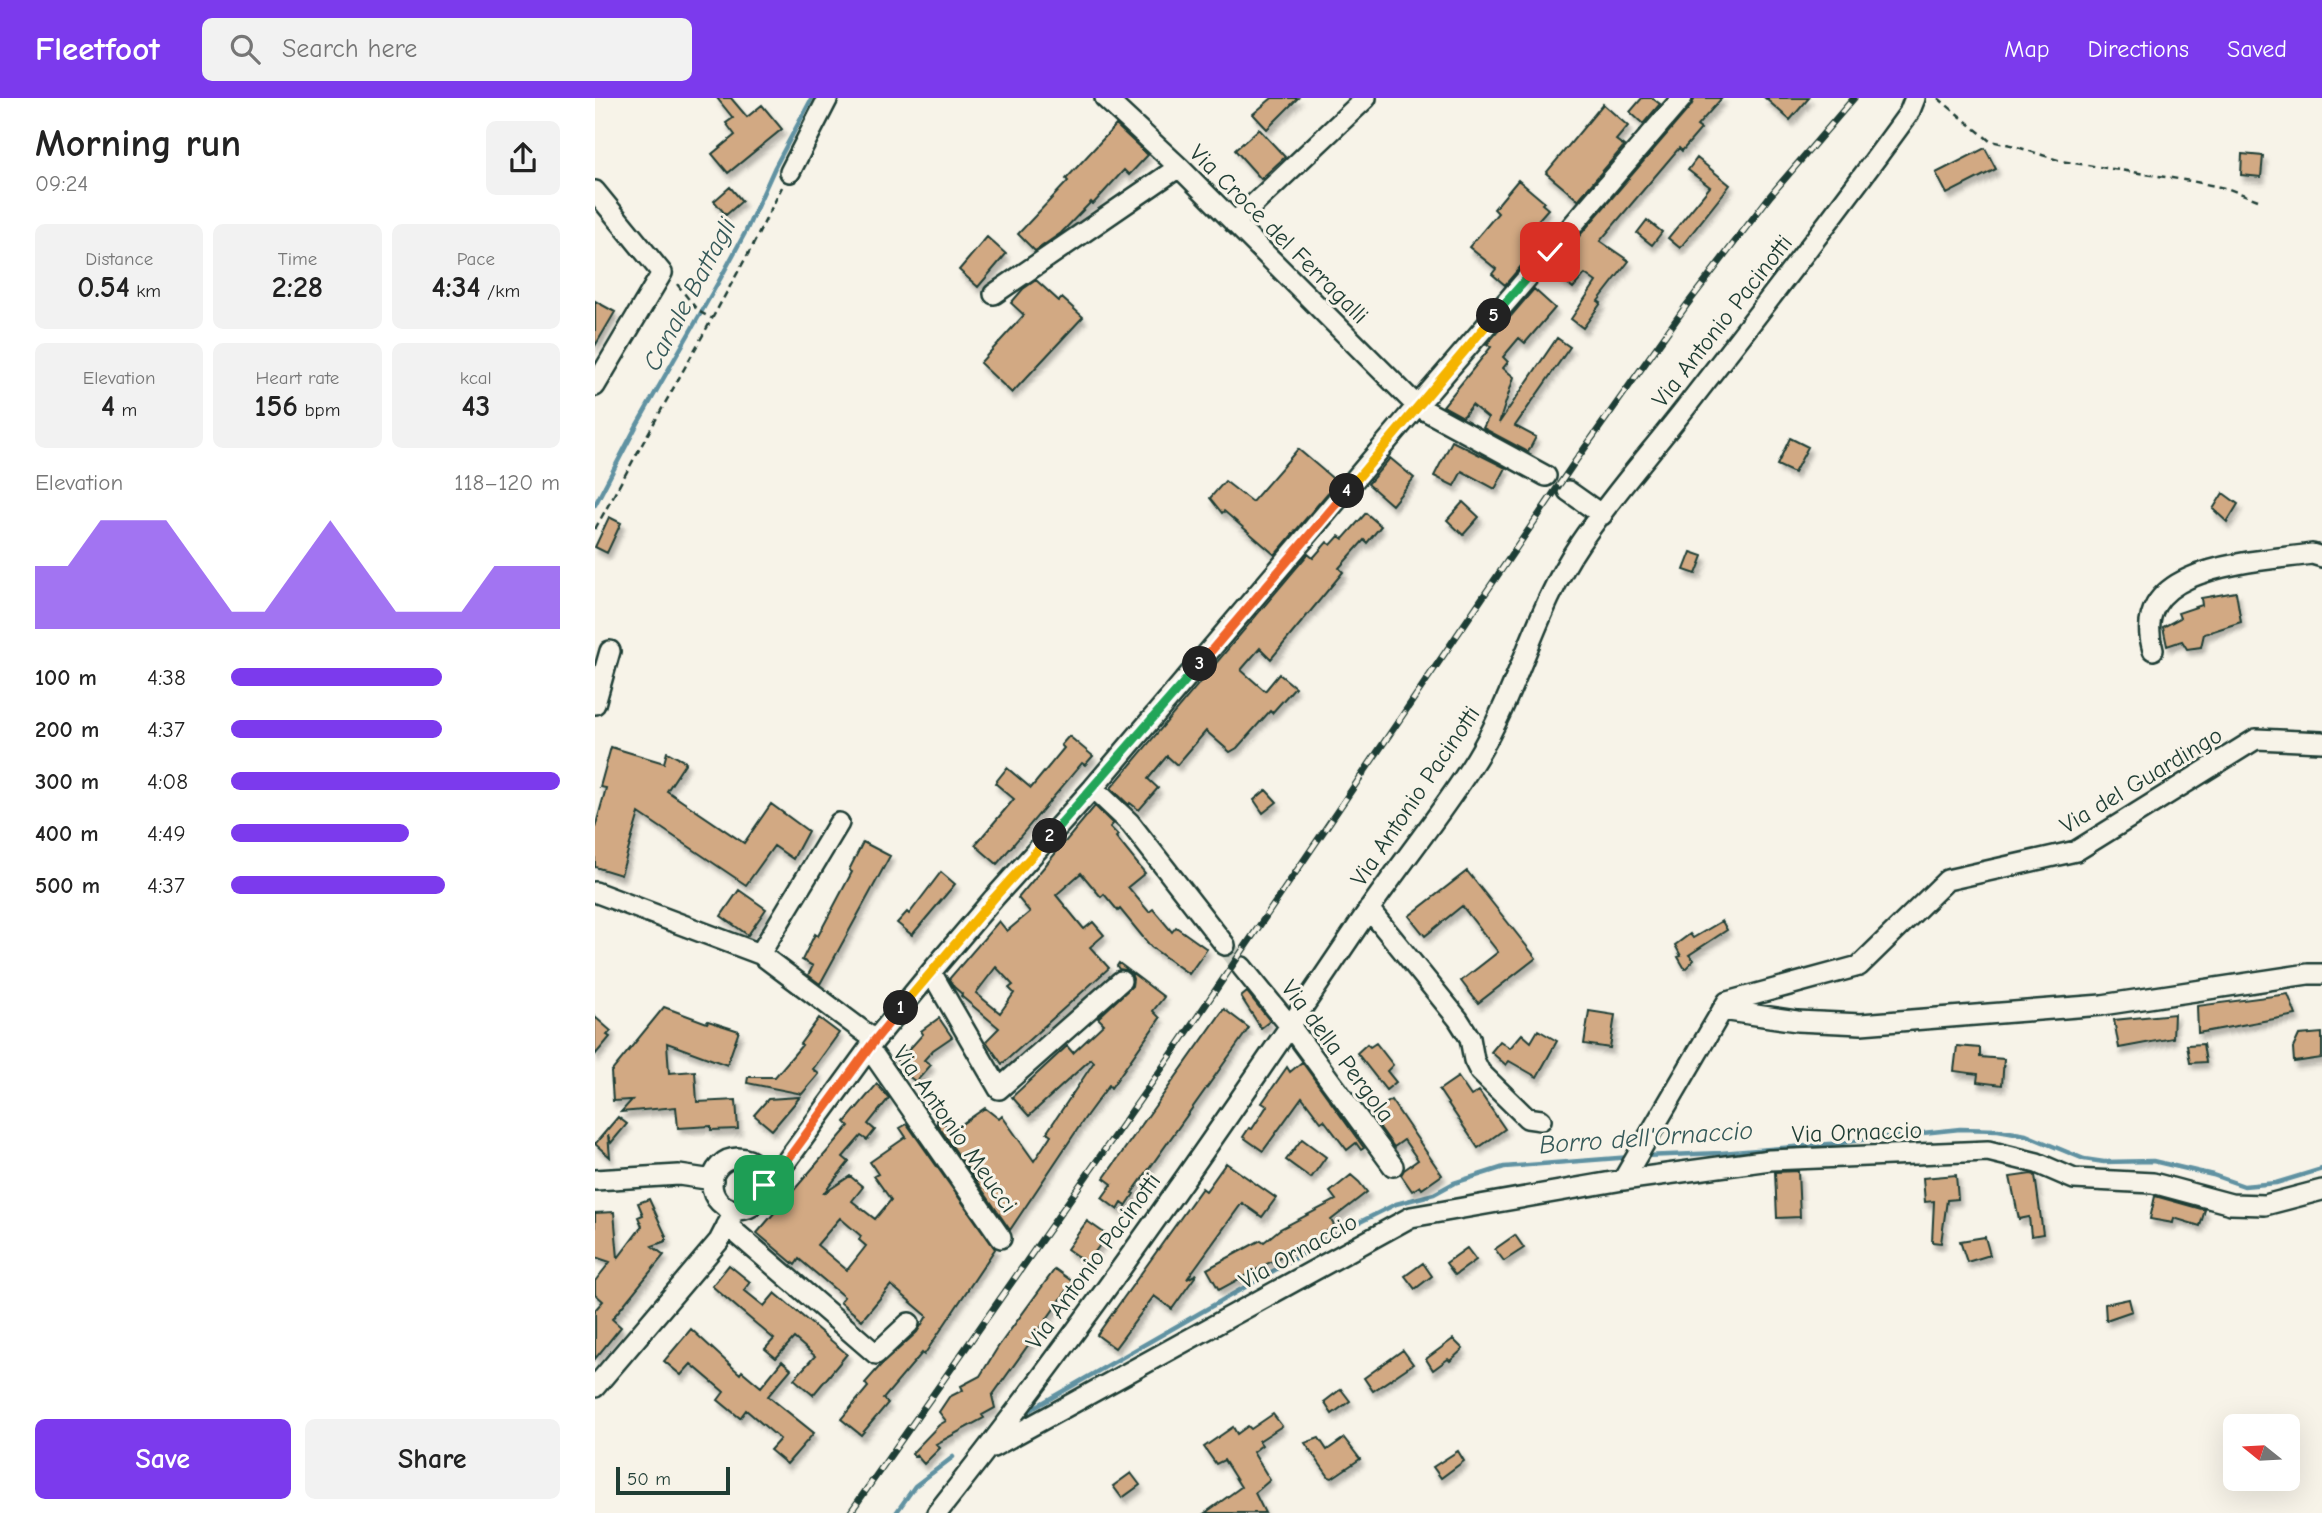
<!DOCTYPE html>
<meta charset="utf-8">
<style>
:root{--surface:#fff;--page:#f2f2f2;--text:#222;--muted:#767676;--accent:#7c3aed}
body{margin:0;font-family:"Comic Neue",sans-serif;background:var(--page);color:var(--text);height:100vh;display:flex;flex-direction:column;font-size:26px;white-space:nowrap}
*{box-sizing:border-box;margin:0}
p{font-size:23px;color:var(--muted)}
.icon{flex:none;width:38px;height:38px;fill:none;stroke:currentColor;stroke-width:2;stroke-linecap:round;stroke-linejoin:round}
.map{position:relative;flex:1;overflow:hidden}
.side{display:flex;flex-direction:column;background:var(--surface);width:595px}
.side>*{flex:none}
.needle{width:46px;rotate:288deg}
.controls{position:absolute;left:1628px;top:1316px;display:grid;gap:14px}
.controls a{display:grid;place-items:center;width:77px;height:77px;border-radius:10px;background:var(--surface);box-shadow:0 7px 28px #0002;font-size:35px}
.scale{position:absolute;left:21px;bottom:18px;width:114px;box-sizing:border-box;padding-left:7px;border:4px solid #1f3d34;border-top:0;font-size:19px;line-height:24px;white-space:nowrap;color:#1f3d34;-webkit-text-stroke:5px #f7f3e8;paint-order:stroke}
.pin{position:absolute;display:grid;place-items:center;width:60px;height:60px;color:#fff;margin:-30px;border-radius:14px;box-shadow:0 4px 10px #0006}
.km{position:absolute;width:35px;height:35px;margin:-18px;border-radius:50%;background:#222;color:#fff;font-size:19px;line-height:35px;text-align:center}
.round{display:grid;place-items:center;flex:none;width:74px;height:74px;border-radius:10px;background:var(--page)}
.head{display:flex;align-items:center;justify-content:space-between;height:119px;padding:0 35px}
h1{font-size:38px;font-weight:700;line-height:52px}
.metrics{display:grid;grid-template-columns:repeat(3,1fr);gap:10px;height:119px;padding:7px 35px}
.metrics div{display:grid;align-content:center;border-radius:10px;background:var(--page);text-align:center}
.metrics b{font-size:30px;font-weight:700}
.metrics small{font-size:19px;font-weight:400}
.metrics p{font-size:19px}
.chart{height:196px;padding:14px 35px}
.chart p{display:flex;justify-content:space-between}
.chart svg{width:100%;height:126px;margin-top:7px;fill:var(--accent);opacity:.7}
.action{display:flex;gap:14px;margin-top:auto;padding:14px 35px}
.action a{flex:1;height:80px;border-radius:10px;background:var(--accent);color:#fff;font-size:28px;font-weight:700;line-height:80px;text-align:center}
.action a+a{background:var(--page);color:var(--text)}
ul{padding:0 35px;list-style:none;font-size:23px}
li{display:grid;grid-template-columns:112px 84px 1fr;align-items:center;height:52px}
li i{height:18px;border-radius:9px;background:var(--accent)}
header{display:flex;align-items:center;gap:42px;box-sizing:border-box;height:98px;padding:0 35px;background:var(--accent);color:#fff}
header strong{font-size:33px}
nav{display:flex;gap:38px;margin-inline-start:auto;font-size:24px}
.search{width:490px;height:63px;background:var(--page);display:flex;align-items:center;gap:18px;box-sizing:border-box;padding:0 24px;border-radius:10px;color:var(--muted);font-size:26px}
main{display:flex;flex:1;min-height:0}
.map>svg:first-child{display:block}
.lines{fill:none;stroke-linecap:round;stroke-linejoin:round}
.stream{stroke:#6092a2;stroke-width:4.5}
.building{fill:#d2a983;stroke:#1f3d34;stroke-width:2;fill-rule:evenodd;filter:url(#shadow)}
.minor-tunnel{stroke:#cccfc4;stroke-width:19;stroke-dasharray:19 10;stroke-linecap:butt}
.minor-casing{stroke:#1f3d34;stroke-width:24}
.path{stroke:#1f3d34;stroke-width:2.5;stroke-dasharray:7 5;stroke-linecap:butt}
.minor{stroke:#f7f3e8;stroke-width:19}
.rail-casing{stroke:#1f3d34;stroke-width:7}
.rail{stroke:#f7f3e8;stroke-width:4.5;stroke-dasharray:13;stroke-linecap:butt}
.split-1-casing{stroke:#fff;stroke-width:14}
.split-2-casing{stroke:#fff;stroke-width:14}
.split-3-casing{stroke:#fff;stroke-width:14}
.split-4-casing{stroke:#fff;stroke-width:14}
.split-5-casing{stroke:#fff;stroke-width:14}
.split-6-casing{stroke:#fff;stroke-width:14}
.split-1{stroke:#f0652b;stroke-width:9}
.split-2{stroke:#f5b400;stroke-width:9}
.split-3{stroke:#22a559;stroke-width:9}
.split-4{stroke:#f0652b;stroke-width:9}
.split-5{stroke:#f5b400;stroke-width:9}
.split-6{stroke:#22a559;stroke-width:9}
.labels{text-anchor:middle;stroke-width:6;stroke-linejoin:round;paint-order:stroke}
.street-label{font-size:24px;fill:#1f3d34;stroke:#f7f3e8}
.water-label{font-size:26px;font-style:italic;fill:#355959;stroke:#f7f3e8}
</style>
<header>
<strong>Fleetfoot</strong>
<div class="search"><svg class="icon" aria-label="search" viewBox="0 0 24 24"><circle cx="10" cy="10" r="6"/><path d="M15 15l6 6"/></svg>Search here</div>
<nav><a>Map</a><a>Directions</a><a>Saved</a></nav>
</header>
<main>
<section class="side">
<div class="head"><div><h1>Morning run</h1><p>09:24</p></div><a class="round"><svg class="icon" aria-label="share" viewBox="0 0 24 24"><path d="M12 15V3M7 8l5-5 5 5M5 13v7h14v-7"/></svg></a></div>
<div class="metrics">
<div><p>Distance</p><b>0.54<small> km</small></b></div>
<div><p>Time</p><b>2:28</b></div>
<div><p>Pace</p><b>4:34<small> /km</small></b></div>
</div>
<div class="metrics">
<div><p>Elevation</p><b>4<small> m</small></b></div>
<div><p>Heart rate</p><b>156<small> bpm</small></b></div>
<div><p>kcal</p><b>43</b></div>
</div>
<div class="chart"><p><span>Elevation</span>118–120 m</p>
<svg viewBox="0 0 160 44" preserveAspectRatio="none"><path d="M0 44V22L10 22L20 6L30 6L40 6L50 22L60 38L70 38L80 22L90 6L100 22L110 38L120 38L130 38L140 22L150 22L160 22V44z"/></svg>
</div>
<ul>
<li><b>100 m</b>4:38<i style="width:64%"></i></li>
<li><b>200 m</b>4:37<i style="width:64%"></i></li>
<li><b>300 m</b>4:08<i style="width:100%"></i></li>
<li><b>400 m</b>4:49<i style="width:54%"></i></li>
<li><b>500 m</b>4:37<i style="width:65%"></i></li>
</ul>
<div class="action"><a>Save</a><a>Share</a></div>
</section>
<div class="map">
<svg width="1727" height="1415" viewBox="0 0 1727 1415">
<defs>
<filter id="shadow"><feDropShadow dx="3" dy="5.5" stdDeviation="2" flood-color="#0004"/></filter>
</defs>
<rect width="100%" height="100%" fill="#f7f3e8"/>
<filter id="ink" filterUnits="userSpaceOnUse"><feTurbulence type="fractalNoise" baseFrequency=".0143" numOctaves="2"/><feDisplacementMap in="SourceGraphic" scale="14" xChannelSelector="R" yChannelSelector="G"/><feConvolveMatrix kernelMatrix="1 2 1 2 8 2 1 2 1" color-interpolation-filters="sRGB"/></filter>
<g filter="url(#ink)">
<g class="lines">
<path class="stream" d="M0,407L43,325L124,183L151,133L180,69L217,0
M1048,1058L1126,1055L1246,1045L1272,1041L1365,1031L1403,1032L1431,1037L1489,1061L1509,1064L1558,1063L1618,1077L1649,1088L1681,1085L1727,1071
M428,1316L757,1128L801,1106L839,1096L859,1085L909,1069L1036,1059
M301,1415L320,1388L358,1359"/>
</g>
<path class="building" d="M122,0H136L152,19L167,7L187,31L133,75L117,56L140,37L131,25L138,20Z
M677,0H703L672,31L658,16Z
M1047,0H1057L1065,6L1048,26L1035,14Z
M1100,0H1127L1102,28L1106,31L1087,53L1084,50L1005,143L1034,163L1003,203L1006,205L988,230L976,221L1001,184L990,176L978,190L956,171L1096,8Z
M1170,0H1214L1195,22Z
M1008,6L1033,28L1021,42L1029,48L983,102L951,75Z
M521,27L553,57L534,77L529,72L498,106L496,104L466,135L440,153L423,136L473,83L471,81Z
M664,31L690,59L666,81L640,52Z
M1390,50L1401,71L1352,96L1341,75Z
M1647,56L1668,58L1666,79L1646,77Z
M1102,60L1135,87L1085,150L1073,140L1115,89L1093,72Z
M923,82L949,104L947,106L953,111L938,128L951,139L910,187L897,176L901,171L874,149L903,115L899,111Z
M135,89L147,103L131,117L119,103Z
M1052,122L1067,134L1057,147L1042,135Z
M392,139L411,156L383,189L364,172Z
M441,182L464,203L467,200L488,219L417,295L385,265L429,217L416,205L428,191Z
M939,191L960,210L930,245L924,240L908,259L913,264L908,270L919,279L904,325L962,240L975,249L920,328L941,339L933,354L888,330L893,320L877,307L868,319L848,308L896,249L892,246Z
M0,203L20,214L0,248Z
M1195,340L1213,349L1199,375L1182,367Z
M857,343L911,370L900,391L867,373L859,388L839,378Z
M703,351L742,384L680,457L629,413L627,415L615,400L630,383L657,404Z
M795,360L819,380L797,407L773,386Z
M1628,395L1643,406L1632,424L1618,411Z
M868,404L884,419L868,437L852,422Z
M771,415L786,428L772,445L769,442L744,470L748,474L676,561L665,550L646,572L670,593L684,576L700,589L677,615L675,613L642,650L635,654L611,633L582,667L572,658L553,681L563,690L544,712L535,705L534,707L516,690L713,456L718,460L732,444L736,447L744,438L748,441Z
M14,419L26,425L12,455L0,449Z
M1096,454L1108,458L1101,476L1089,472Z
M1641,494L1646,524L1609,536L1606,549L1592,551L1587,543L1572,548L1568,529L1585,520L1583,515L1607,507L1606,500Z
M474,638L498,658L490,667L487,665L402,766L380,747L419,701L400,685L412,670L436,690L469,650L466,647Z
M16,649L69,665L72,654L91,664L72,693L149,745L176,706L213,733L198,761L179,748L151,787L44,715L26,777L0,769V730L11,690L5,689Z
M671,692L682,704L668,715L659,702Z
M500,708L518,726L515,729L523,737L521,739L550,775L533,789L554,814L558,811L577,834L581,829L612,851L594,876L556,849L525,811L523,813L509,796L506,799L486,775L461,797L489,831L498,824L509,837L495,849L514,870L407,966L391,943L404,930L366,898L367,896L359,889L354,881L404,823L412,833L435,814L423,800ZM401,869L418,887L414,890L419,895L405,915L381,895Z
M268,744L295,758L225,886L213,877L218,868L207,862L220,836L223,838L257,774L254,772Z
M872,773L941,860L883,905L866,883L903,854L867,808L830,838L814,818Z
M346,774L360,786L317,837L302,825L312,814L314,816Z
M144,792L171,811L153,837L126,818Z
M1127,823L1132,832L1094,857L1099,862L1090,871L1083,859L1086,858L1080,847L1095,836L1098,840Z
M524,865L569,899L558,913L565,920L516,990L514,987L492,1017L415,1132L342,1026V1014L355,1034L390,1010L404,1021L407,1018L439,1063L456,1037L452,1034L499,964L496,961L434,1018L417,999L472,948L478,955L509,926L503,920L537,888L538,881L536,875L530,872L524,871L522,868Z
M652,894L675,923L666,930L646,899Z
M1693,896L1701,917L1603,935L1602,908Z
M69,909L112,925L113,923L144,933L132,967L72,945L74,975L100,973L102,1004L141,1002L143,1031L116,1032V1028L83,1030L81,1009L26,1014L37,1002L18,1003L16,974Z
M629,911L654,930L537,1095L539,1096L531,1108L527,1105L523,1112L507,1100L517,1086L509,1080Z
M994,913L1020,917L1015,950L989,946Z
M1579,916L1578,940L1524,950L1519,922Z
M0,919L16,933L12,937L15,939L0,957Z
M224,920L244,935L218,971L224,976L207,996L152,985L153,979H180L207,947L205,946Z
M344,920L357,939L338,952L329,962L336,967L321,984L312,977L314,974L301,962L309,952L312,954L328,936L326,933Z
M943,932L962,943L942,979L914,963L911,967L896,954L905,943L915,950L927,936L936,944Z
M1727,935V960L1699,964L1698,950L1704,937Z
M781,945L798,967L792,973L801,984L791,992L762,955L772,946L775,949Z
M1608,946L1611,964L1595,965L1592,947Z
M1362,948L1385,950V959L1409,961L1407,987L1382,984L1383,976L1359,973Z
M707,964L769,1050L766,1052L761,1045L752,1052L729,1022L726,1024L707,999L668,1053L648,1039L654,1030L657,1031L672,1008L667,1005L692,969L695,974Z
M863,979L876,998L884,993L910,1031L883,1050L844,992Z
M282,986L294,1000L273,1026L280,1032L272,1042L266,1038L248,1059L254,1064L228,1096L255,1078L268,1089L257,1103L280,1121L296,1102L279,1078L283,1076L275,1064L311,1039L305,1030L312,1026L400,1151L329,1257L327,1255L288,1301L293,1305L266,1337L246,1321L273,1289L270,1285L285,1268L322,1234L332,1218L296,1187L267,1222L245,1204L249,1199L204,1161L200,1167L162,1135L254,1028L250,1024ZM245,1120L266,1138L264,1142L271,1148L252,1172L222,1147Z
M205,999L177,1032L159,1017L173,1001Z
M796,1002L847,1077L827,1091L825,1088L817,1093L806,1077L809,1072L823,1062L809,1042L799,1049L776,1017Z
M23,1019L32,1026L16,1045L13,1037L15,1059L0,1046Z
M707,1041L731,1059L716,1080L691,1062Z
M631,1065L681,1100L667,1119L647,1105L592,1181L602,1176L577,1211L559,1198L520,1250L502,1237L607,1090L611,1093Z
M1203,1073L1205,1119L1182,1120L1180,1074Z
M1436,1076L1440,1077L1448,1136L1436,1138L1434,1119L1424,1121L1415,1079Z
M756,1077L764,1084L772,1094L736,1122L740,1129L624,1192L612,1171L666,1142L669,1144L685,1131L741,1102L735,1094Z
M1361,1077L1363,1101L1352,1102L1346,1145L1337,1144L1339,1103L1330,1104L1328,1080Z
M1560,1098L1610,1112L1605,1128L1579,1120L1578,1125L1555,1121Z
M54,1101L71,1138V1143L57,1148L69,1157L17,1221L26,1229L0,1261V1212L8,1203L0,1196V1183L15,1164L0,1159V1115L19,1114L23,1160L47,1128L43,1119L48,1117L43,1105Z
M492,1123L512,1137L492,1165L472,1151Z
M920,1137L929,1150L909,1163L900,1151Z
M1390,1139L1395,1157L1372,1164L1365,1143Z
M872,1150L881,1162L860,1177L851,1165Z
M828,1165L837,1178L820,1191L810,1178Z
M134,1167L155,1184L149,1192L169,1208L180,1195L252,1256L218,1297L199,1281L220,1258L199,1240L181,1260L170,1251L179,1241L117,1188Z
M460,1171L478,1184L397,1298L400,1310L387,1317L389,1320L341,1346L345,1350L329,1366L321,1357L322,1356L319,1358L317,1355L344,1327L351,1323L344,1314L354,1299L368,1292L366,1288L385,1278L403,1249Z
M1534,1201L1537,1213L1511,1222L1510,1206Z
M96,1231L145,1276L147,1273L166,1289L187,1263L196,1271L173,1298L219,1335L192,1366L175,1352L185,1341L151,1312L145,1320L123,1302L129,1294L96,1266L86,1277L69,1263Z
M858,1241L868,1251L855,1263L853,1261L838,1272L831,1261Z
M808,1252L818,1266L778,1293L769,1280Z
M746,1291L755,1303L737,1316L729,1304Z
M678,1316L687,1328L664,1343L667,1347L658,1354L675,1382L660,1395L670,1415H610L646,1389L629,1362L621,1366L609,1349L638,1329L642,1336L653,1328L656,1331Z
M724,1340L732,1352L749,1340L765,1361L737,1380L734,1379L710,1345Z
M863,1353L869,1363L846,1380L838,1369Z
M536,1375L545,1387L527,1400L518,1388Z"/>
<g class="lines">
<path class="minor-tunnel" d="M630,847L647,869"/>
<g class="minor-casing">
<path id="minor" d="M510,0L584,69L822,308L951,378
M195,74L233,0
M0,93L67,175L0,288
M639,125L771,0
M399,196L584,69
M973,393L1007,417
M1558,552C1532,466 1663,464 1717,456L1727,459
M0,606L15,553
M498,690L535,725L630,847
M0,794L165,856L280,942
M774,811L863,921L875,940L879,962L885,974L932,1020L946,1022
M165,856L244,725
M647,869L695,928L798,1068
M336,874L404,991L526,883
M1127,912L1202,923L1266,926L1507,907L1713,876H1727
M274,950L406,1140
M117 1086a26 26 0 1 1 52 0a26 26 0 1 1-52 0Z
M168,1078L191,1064L280,942L336,874L399,800L498,690L822,308L1087,0
M0,1082L84,1077L118,1082
M1028,1082L1132,904L1264,868L1352,782L1481,753L1661,641L1727,644
M132,1127L281,1256L314,1225
M0,1289L124,1143L140,1112
M398,1349L816,1119L1028,1082L1175,1062L1393,1053L1442,1065L1479,1081L1558,1085L1636,1106L1670,1107L1727,1092
M342,1415C491,1227 628,1028 762,829C800,772 845,719 881,661C923,593 940,511 985,445C1017,398 1056,354 1091,309C1166,212 1242,115 1314,15L1320,0"/>
</g>
<path class="path" d="M1343,0L1395,43L1416,47L1466,63L1596,83L1634,91L1663,102
M82,186L103,213L116,220
M0,431L158,147L187,89"/>
<use href="#minor" class="minor"/>
<g class="rail-casing">
<path id="rail" d="M255,1415L586,943L977,368L1091,208L1175,98L1259,0"/>
</g>
<use href="#rail" class="rail"/>
</g>
</g>
<g class="lines" filter="url(#ink)">
<g class="split-1-casing">
<path id="split-1" d="M169,1087L168,1078L191,1064L280,942L306,910"/>
</g>
<g class="split-2-casing">
<path id="split-2" d="M306,910L399,800L455,738"/>
</g>
<g class="split-3-casing">
<path id="split-3" d="M455,738L605,566"/>
</g>
<g class="split-4-casing">
<path id="split-4" d="M605,566L752,393"/>
</g>
<g class="split-5-casing">
<path id="split-5" d="M752,393L899,218"/>
</g>
<g class="split-6-casing">
<path id="split-6" d="M899,218L955,154"/>
</g>
<use href="#split-1" class="split-1"/>
<use href="#split-2" class="split-2"/>
<use href="#split-3" class="split-3"/>
<use href="#split-4" class="split-4"/>
<use href="#split-5" class="split-5"/>
<use href="#split-6" class="split-6"/>
</g>
<g class="labels">
<g class="street-label">
<text transform="translate(684 136) rotate(45)" y="8">Via Croce del Ferragalli</text>
<text transform="translate(1127 223) rotate(-52)" y="8">Via Antonio Pacinotti</text>
<text transform="translate(1546 682) rotate(-31)" y="8">Via del Guardingo</text>
<text transform="translate(820 698) rotate(-56)" y="8">Via Antonio Pacinotti</text>
<text transform="translate(743 953) rotate(53)" y="8">Via della Pergola</text>
<text transform="translate(360 1031) rotate(55)" y="8">Via Antonio Meucci</text>
<text transform="translate(1262 1034) rotate(-2)" y="8">Via Ornaccio</text>
<text transform="translate(703 1153) rotate(-29)" y="8">Via Ornaccio</text>
<text transform="translate(498 1163) rotate(-54)" y="8">Via Antonio Pacinotti</text>
</g>
<g class="water-label">
<text transform="translate(94 196) rotate(-62)" y="9">Canale Battagli</text>
<text transform="translate(1051 1039) rotate(-4)" y="9">Borro dell'Ornaccio</text>
</g>
</g>
</svg>
<div class="controls">
<a><svg class="needle" viewBox="-14 -14 28 28"><path d="M0-13l5 13h-10z" fill="#e53935"/><path d="M0 13l5-13h-10z" fill="#767676"/></svg></a>
</div>
<div class="scale">50 m</div>
<div class="pin" style="left:169px;top:1087px;background:#1e9e55"><svg class="icon" aria-label="arrive" viewBox="0 0 24 24"><path d="M6 21V4h12l-3 4 3 4H6"/></svg></div>
<div class="pin" style="left:955px;top:154px;background:#d93025"><svg class="icon" aria-label="check" viewBox="0 0 24 24"><path d="M5 12l5 5 9-10"/></svg></div>
<b class="km" style="left:306px;top:910px">1</b>
<b class="km" style="left:455px;top:738px">2</b>
<b class="km" style="left:605px;top:566px">3</b>
<b class="km" style="left:752px;top:393px">4</b>
<b class="km" style="left:899px;top:218px">5</b>
</div>
</main>
